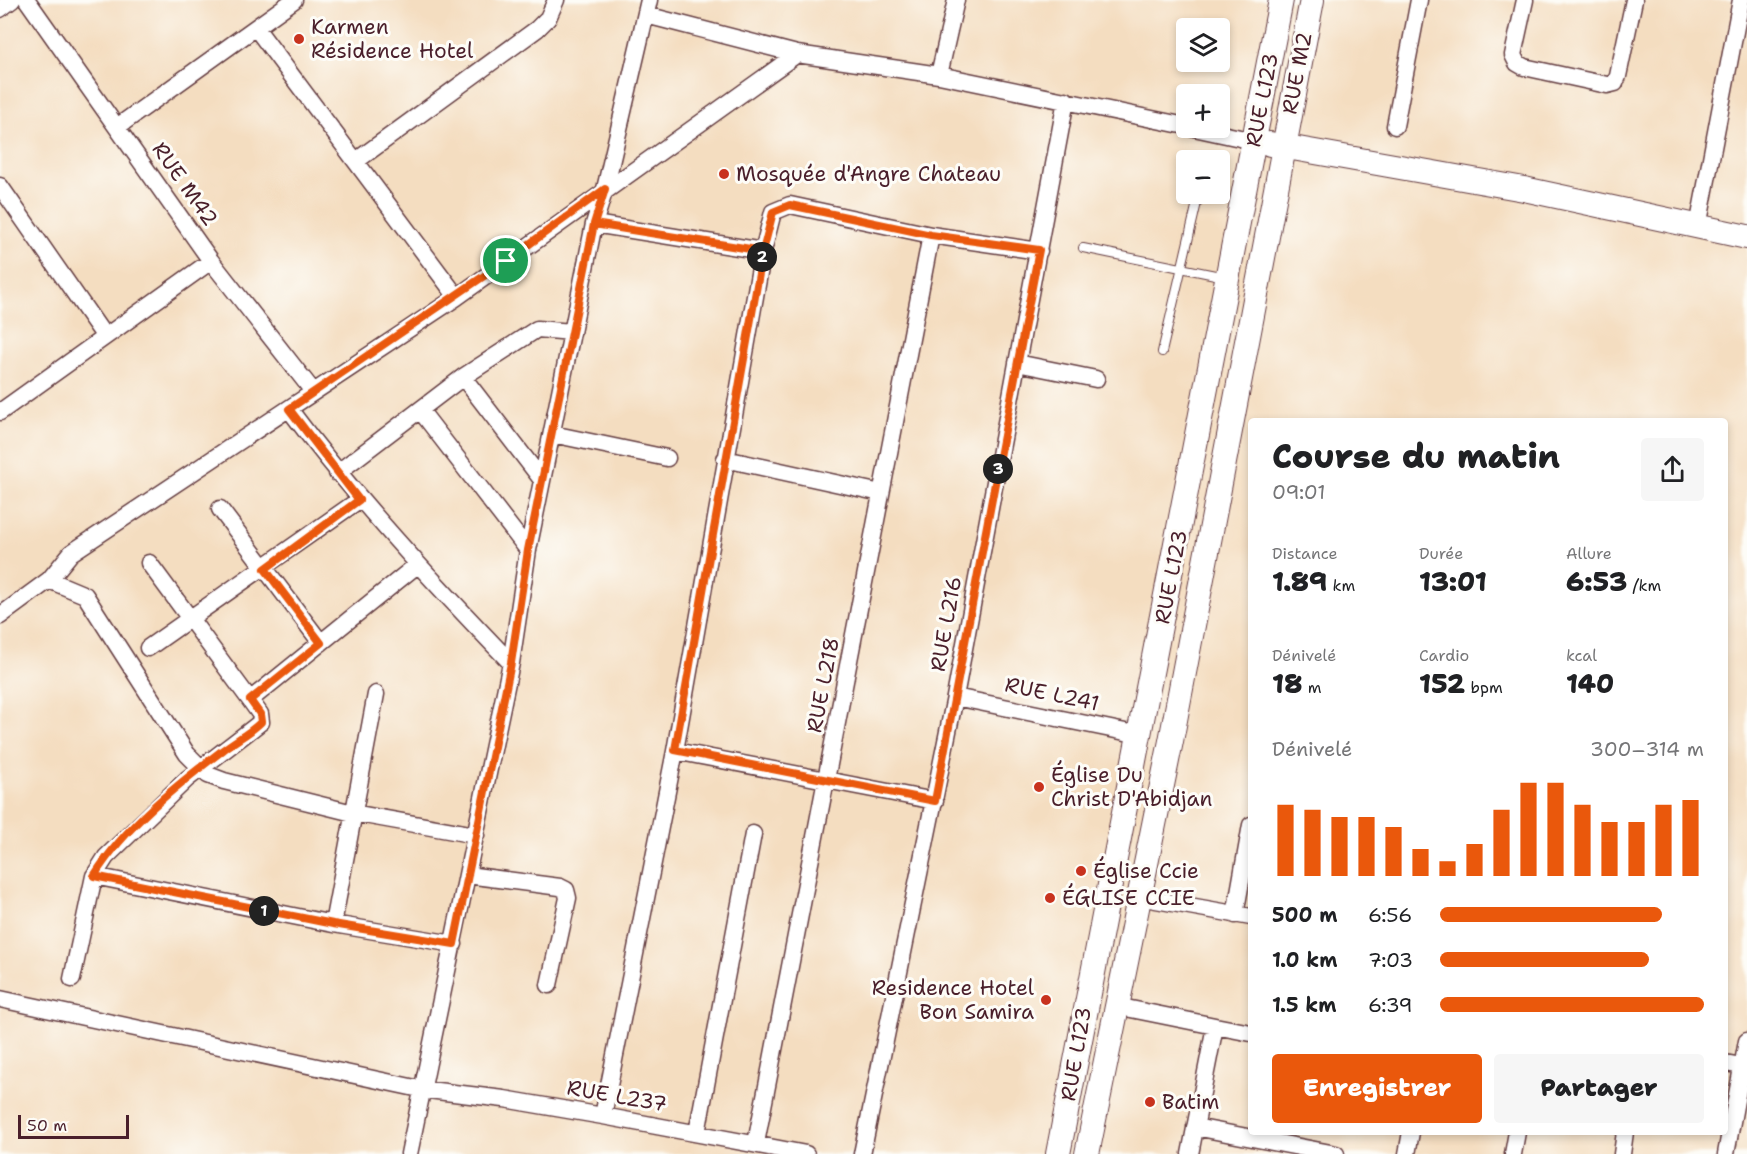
<!DOCTYPE html>
<html lang="fr">
<meta charset="utf-8">
<style>
:root{--surface:#fff;--page:#f6f6f6;--text:#202124;--muted:#757577;--accent:#ea580c}
body{margin:0;font-family:"Shantell Sans",sans-serif;background:var(--page);color:var(--text);height:100vh;display:flex;flex-direction:column;font-size:22px;white-space:nowrap}
*{box-sizing:border-box;margin:0}
p{font-size:20px;color:var(--muted)}
.icon{flex:none;width:33px;height:33px;fill:none;stroke:currentColor;stroke-width:2;stroke-linecap:round;stroke-linejoin:round}
.map{position:relative;flex:1;overflow:hidden}
.panel{position:absolute;left:1248px;top:418px;width:480px;height:717px;display:flex;flex-direction:column;background:var(--surface);border-radius:6px;box-shadow:0 3px 9px #0003}
.panel>*{flex:none}
.fabs{position:absolute;left:1176px;top:18px;display:grid;gap:12px}
.fabs a{display:grid;place-items:center;width:54px;height:54px;border-radius:6px;background:var(--surface);box-shadow:0 3px 9px #0003;font-size:30px}
.scale{position:absolute;left:18px;bottom:15px;width:111px;box-sizing:border-box;padding-left:6px;border:3px solid #4a1f2b;border-top:0;font-size:16px;line-height:21px;white-space:nowrap;color:#4a1f2b;-webkit-text-stroke:4px #fdfcf7;paint-order:stroke}
.pin{position:absolute;display:grid;place-items:center;width:51px;height:51px;color:#fff;margin:-26px;border:3px solid #fff;border-radius:50%;box-shadow:0 2px 6px #0007}
.km{position:absolute;width:30px;height:30px;margin:-15px;border-radius:50%;background:#222;color:#fff;font-size:16px;line-height:30px;text-align:center}
.round{display:grid;place-items:center;flex:none;width:63px;height:63px;border-radius:6px;background:var(--page)}
.summary{display:flex;align-items:center;justify-content:space-between;height:102px;padding:0 24px}
h1{font-size:33px;font-weight:800;line-height:45px}
.metrics{display:grid;grid-template-columns:repeat(3,1fr);gap:9px;height:102px;padding:6px 24px}
.metrics div{display:grid;align-content:center}
.metrics b{font-size:26px;font-weight:800}
.metrics small{font-size:16px;font-weight:400}
.metrics p{font-size:16px}
.chart{height:168px;padding:12px 24px}
.chart p{display:flex;justify-content:space-between}
.chart svg{width:100%;height:108px;margin-top:6px;stroke:var(--accent);stroke-width:6}
.cta{display:flex;gap:12px;margin-top:auto;padding:12px 24px}
.cta a{flex:1;height:69px;border-radius:6px;background:var(--accent);color:#fff;font-size:24px;font-weight:800;line-height:69px;text-align:center}
.cta a+a{background:var(--page);color:var(--text)}
ul{padding:0 24px;list-style:none;font-size:20px}
li{display:grid;grid-template-columns:96px 72px 1fr;align-items:center;height:45px}
li i{height:15px;border-radius:8px;background:var(--accent)}
.map>svg:first-child{display:block}
.lines{fill:none;stroke-linecap:round;stroke-linejoin:round}
.lane-casing{stroke:#643c41;stroke-width:10}
.street-casing{stroke:#643c41;stroke-width:19}
.secondary-casing{stroke:#643c41;stroke-width:26}
.lane{stroke:#fff;stroke-width:8}
.street{stroke:#fff;stroke-width:16}
.secondary{stroke:#fff;stroke-width:24}
.route-casing{stroke:#fff;stroke-width:12}
.route{stroke:#ea580c;stroke-width:8}
.poi-dot{fill:#c8321e;stroke:#fdfcf7;stroke-width:2}
.labels{text-anchor:middle;stroke-width:6;stroke-linejoin:round;paint-order:stroke}
.poi-label{font-size:21px;fill:#4a1f2b;stroke:#fdfcf7;text-anchor:start}
.street-label{font-size:21px;fill:#4a1f2b;stroke:#fdfcf7}
</style>
<div class="map">
<svg width="1747" height="1154" viewBox="0 0 1747 1154">
<rect width="100%" height="100%" fill="#fdfcf7"/>
<filter id="ink" filterUnits="userSpaceOnUse"><feTurbulence type="fractalNoise" baseFrequency=".0167" numOctaves="2"/><feDisplacementMap in="SourceGraphic" scale="12" xChannelSelector="R" yChannelSelector="G"/><feConvolveMatrix kernelMatrix="1 2 1 2 8 2 1 2 1" color-interpolation-filters="sRGB"/></filter>
<filter id="wash" filterUnits="userSpaceOnUse"><feTurbulence type="fractalNoise" baseFrequency=".008" numOctaves="4" result="noise"/><feDisplacementMap in="SourceGraphic" scale="24" xChannelSelector="R" yChannelSelector="G"/><feGaussianBlur stdDeviation="1.35" result="paint"/><feColorMatrix in="noise" values="0 0 0 0 0 0 0 0 0 0 0 0 0 0 0 0 0 1.4 0 .05"/><feComposite in="paint" operator="in"/></filter>
<g filter="url(#wash)">
<rect width="100%" height="100%" fill="#f4ddc0"/>
</g>
<g filter="url(#ink)">
<g class="lines">
<g class="lane-casing">
<path id="lane" d="M1083,248L1225,277
M1162,352L1199,194"/>
</g>
<g class="street-casing">
<path id="street" d="M27,0L211,261L312,390
M1525,0L1513,55L1517,63L1524,67L1607,85L1615,83L1618,76L1634,0
M0,9L12,0
M646,15L797,54
M256,28L457,297
M939,75L956,0
M1395,126L1419,0
M117,127L294,0
M1194,128L1254,141
M356,161L537,29L548,18L556,0
M0,186L105,337
M594,224L763,251
M1698,227L1741,0
M1017,363L1096,379
M463,377L542,480
M289,409C357,500 432,581 511,663
M420,410L528,550
M0,412L211,261
M552,434L667,458
M725,459L881,493
M337,473L463,377L537,329L572,332
M220,509L321,643
M49,580L85,595L187,754L208,775L224,781L353,813L476,835
M0,616L49,580L71,553L457,297L797,54L939,75L1186,126
M148,648L359,500
M955,697L1140,735
M250,700L417,565
M675,751L935,801
M467,875L560,887L566,890L568,898L549,985
M94,876L333,924L454,944
M1139,897L1251,917
M1235,915L1251,825
M333,924L376,694
M72,979L94,876L106,857L187,779L261,722L260,714L250,700L149,563
M0,999L420,1089L504,1099L603,1116L806,1154
M1116,1006L1215,1026L1190,1154
M1215,1026L1251,1033
M1725,1063L1747,1067
M603,1116L675,751L763,251L773,212L790,205L931,235L1039,251
M1195,1127L1336,1154
M697,1133L753,834
M756,1143L931,235
M409,1154L511,663L528,550L594,224L605,189L649,0
M862,1154L955,697L1066,100
M1407,1154L1411,1132
M1513,1154L1517,1132
M1622,1154L1625,1132
M1726,1154L1747,1041"/>
</g>
<g class="secondary-casing">
<path id="secondary" d="M1270,144L1524,189L1747,237
M1058,1154L1281,0
M1087,1154L1171,741L1312,0"/>
</g>
<use href="#lane" class="lane"/>
<use href="#street" class="street"/>
<use href="#secondary" class="secondary"/>
</g>
</g>
<g class="lines" filter="url(#ink)">
<g class="route-casing">
<path id="route" d="M506,261L289,409L359,500L265,569L321,643L250,700L260,714L261,722C250,733 236,740 223,750C177,785 125,826 94,876L333,924L454,944L511,663L528,550L594,224L763,251L675,750L935,801L1039,250L931,235L790,205L773,212L763,251L594,224L605,189L506,261"/>
</g>
<use href="#route" class="route"/>
</g>
<g class="poi-dot">
<circle cx="299" cy="39" r="6"/>
<circle cx="724" cy="174" r="6"/>
<circle cx="1039" cy="787" r="6"/>
<circle cx="1081" cy="871" r="6"/>
<circle cx="1050" cy="898" r="6"/>
<circle cx="1046" cy="1000" r="6"/>
<circle cx="1150" cy="1102" r="6"/>
</g>
<g class="labels">
<g class="poi-label">
<text x="311" y="34">Karmen<tspan x="311" dy="24">Résidence Hotel</tspan></text>
<text x="736" y="181">Mosquée d'Angre Chateau</text>
<text x="1051" y="782">Église Du<tspan x="1051" dy="24">Christ D'Abidjan</tspan></text>
<text x="1093" y="878">Église Ccie</text>
<text x="1062" y="905">ÉGLISE CCIE</text>
<text x="1034" y="995" text-anchor="end">Residence Hotel<tspan x="1034" dy="24">Bon Samira</tspan></text>
<text x="1162" y="1109">Batim</text>
</g>
<g class="street-label">
<text transform="translate(1297 73) rotate(-79)" y="7">RUE M2</text>
<text transform="translate(1262 100) rotate(-79)" y="7">RUE L123</text>
<text transform="translate(185 184) rotate(55)" y="7">RUE M42</text>
<text transform="translate(1171 577) rotate(-79)" y="7">RUE L123</text>
<text transform="translate(946 624) rotate(-80)" y="7">RUE L216</text>
<text transform="translate(823 685) rotate(-79)" y="7">RUE L218</text>
<text transform="translate(1052 694) rotate(12)" y="7">RUE L241</text>
<text transform="translate(1076 1054) rotate(-80)" y="7">RUE L123</text>
<text transform="translate(617 1096) rotate(10)" y="7">RUE L237</text>
</g>
</g>
</svg>
<div class="fabs">
<a><svg class="icon" aria-label="layers" viewBox="0 0 24 24"><path d="M12 4l9 5-9 5-9-5zM3 14l9 5 9-5"/></svg></a>
<a>+</a>
<a>−</a>
</div>
<div class="scale">50 m</div>
<div class="pin" style="left:506px;top:261px;background:#1e9e55"><svg class="icon" aria-label="arrive" viewBox="0 0 24 24"><path d="M6 21V4h12l-3 4 3 4H6"/></svg></div>
<b class="km" style="left:264px;top:911px">1</b>
<b class="km" style="left:762px;top:257px">2</b>
<b class="km" style="left:998px;top:469px">3</b>
<section class="panel">
<div class="summary"><div><h1>Course du matin</h1><p>09:01</p></div><a class="round"><svg class="icon" aria-label="share" viewBox="0 0 24 24"><path d="M12 15V3M7 8l5-5 5 5M5 13v7h14v-7"/></svg></a></div>
<div class="metrics">
<div><p>Distance</p><b>1.89<small> km</small></b></div>
<div><p>Durée</p><b>13:01</b></div>
<div><p>Allure</p><b>6:53<small> /km</small></b></div>
</div>
<div class="metrics">
<div><p>Dénivelé</p><b>18<small> m</small></b></div>
<div><p>Cardio</p><b>152<small> bpm</small></b></div>
<div><p>kcal</p><b>140</b></div>
</div>
<div class="chart"><p><span>Dénivelé</span>300–314 m</p>
<svg viewBox="0 0 160 44" preserveAspectRatio="none"><path d="M5 44V15M15 44V17M25 44V20M35 44V20M45 44V24M55 44V33M65 44V38M75 44V31M85 44V17M95 44V6M105 44V6M115 44V15M125 44V22M135 44V22M145 44V15M155 44V13"/></svg>
</div>
<ul>
<li><b>500 m</b>6:56<i style="width:84%"></i></li>
<li><b>1.0 km</b>7:03<i style="width:79%"></i></li>
<li><b>1.5 km</b>6:39<i style="width:100%"></i></li>
</ul>
<div class="cta"><a>Enregistrer</a><a>Partager</a></div>
</section>
</div>
